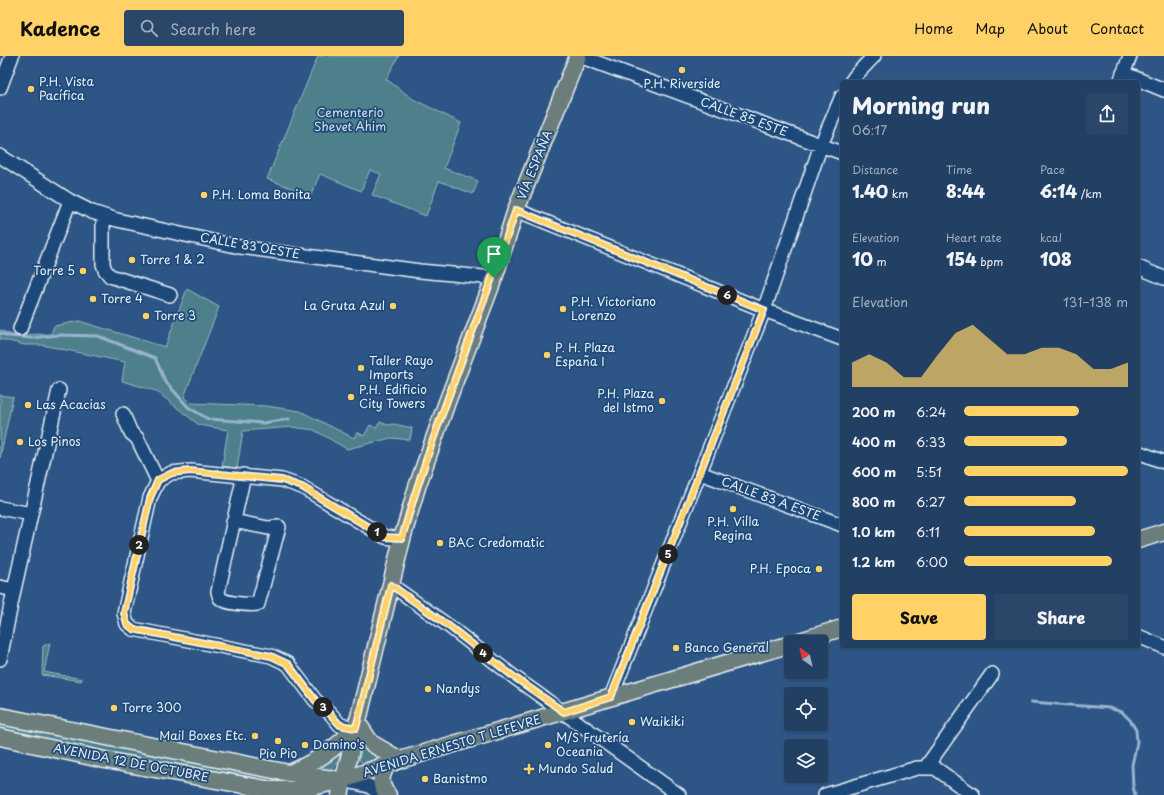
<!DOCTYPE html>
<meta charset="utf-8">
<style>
:root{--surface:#224064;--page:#2a476a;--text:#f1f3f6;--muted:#a2afbf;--line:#3f5978;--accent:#ffd166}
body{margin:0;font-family:"Playpen Sans",sans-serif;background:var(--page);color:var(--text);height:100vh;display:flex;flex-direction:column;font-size:15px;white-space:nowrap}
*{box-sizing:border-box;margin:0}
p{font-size:13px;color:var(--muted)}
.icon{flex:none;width:22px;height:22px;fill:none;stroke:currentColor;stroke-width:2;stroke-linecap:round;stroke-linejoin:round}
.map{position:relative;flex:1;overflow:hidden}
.side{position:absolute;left:840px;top:24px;width:300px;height:568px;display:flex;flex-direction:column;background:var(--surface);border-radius:4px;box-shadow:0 1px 3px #0004,0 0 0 1px var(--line)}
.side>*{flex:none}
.needle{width:26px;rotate:326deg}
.fabs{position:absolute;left:784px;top:579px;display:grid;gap:8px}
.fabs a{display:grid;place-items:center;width:44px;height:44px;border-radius:4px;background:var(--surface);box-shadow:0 1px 3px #0004,0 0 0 1px var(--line);font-size:20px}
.pin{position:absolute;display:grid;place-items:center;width:34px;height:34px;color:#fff;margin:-41px -17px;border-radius:50% 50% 50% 0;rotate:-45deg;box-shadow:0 0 4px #0007}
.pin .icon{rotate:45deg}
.km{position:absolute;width:20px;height:20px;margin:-10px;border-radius:50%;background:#222;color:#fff;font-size:11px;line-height:20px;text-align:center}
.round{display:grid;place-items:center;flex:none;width:42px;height:42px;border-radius:4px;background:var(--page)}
.headline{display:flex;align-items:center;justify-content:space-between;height:68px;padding:0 12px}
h1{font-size:22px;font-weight:800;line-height:30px}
.metrics{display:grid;grid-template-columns:repeat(3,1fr);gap:6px;height:68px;padding:4px 12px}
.metrics div{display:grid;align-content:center}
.metrics b{font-size:17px;font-weight:800}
.metrics small{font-size:11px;font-weight:400}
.metrics p{font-size:11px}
.chart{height:112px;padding:8px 12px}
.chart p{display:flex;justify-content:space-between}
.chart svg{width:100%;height:72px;margin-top:4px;fill:var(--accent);opacity:.7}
.cta{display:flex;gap:8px;margin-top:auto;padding:8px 12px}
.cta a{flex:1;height:46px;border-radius:4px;background:var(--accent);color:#111;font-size:16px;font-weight:800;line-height:46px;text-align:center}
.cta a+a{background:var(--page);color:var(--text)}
ul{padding:0 12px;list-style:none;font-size:13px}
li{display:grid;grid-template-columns:64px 48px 1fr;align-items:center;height:30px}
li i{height:10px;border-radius:5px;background:var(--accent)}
header{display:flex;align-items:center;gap:24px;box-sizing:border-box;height:56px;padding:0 20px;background:var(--accent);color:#111}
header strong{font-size:19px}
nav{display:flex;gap:22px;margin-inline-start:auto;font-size:14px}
.search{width:280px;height:36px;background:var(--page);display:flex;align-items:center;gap:10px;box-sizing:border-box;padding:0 14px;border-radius:4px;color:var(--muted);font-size:15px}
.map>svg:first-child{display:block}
.green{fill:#4e808b;stroke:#9bb8c2}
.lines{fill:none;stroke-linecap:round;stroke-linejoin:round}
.stream{stroke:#99b3cf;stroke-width:3}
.minor-casing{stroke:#e8f1f8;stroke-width:16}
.major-casing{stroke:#e8f1f8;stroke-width:19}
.minor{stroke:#1f4a7a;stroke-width:13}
.major{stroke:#6c7e7c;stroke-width:16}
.route-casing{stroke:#fff;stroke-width:8}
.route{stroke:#ffd166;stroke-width:5}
.poi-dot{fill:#ffd166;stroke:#1f4a7a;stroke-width:1.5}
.labels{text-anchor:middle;stroke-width:3.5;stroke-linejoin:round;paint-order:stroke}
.poi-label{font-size:12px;fill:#e8f1f8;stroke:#1f4a7a;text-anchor:start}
.park-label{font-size:12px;fill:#d1e0e8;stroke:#1f4a7a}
.street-label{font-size:12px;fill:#e8f1f8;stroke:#1f4a7a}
</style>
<header>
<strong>Kadence</strong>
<div class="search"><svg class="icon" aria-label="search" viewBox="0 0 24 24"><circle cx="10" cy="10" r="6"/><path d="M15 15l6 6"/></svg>Search here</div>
<nav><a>Home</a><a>Map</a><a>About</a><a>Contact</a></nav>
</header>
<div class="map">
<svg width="1164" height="739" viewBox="0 0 1164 739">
<rect width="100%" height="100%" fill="#2d5585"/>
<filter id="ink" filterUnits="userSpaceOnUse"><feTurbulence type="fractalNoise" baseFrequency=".025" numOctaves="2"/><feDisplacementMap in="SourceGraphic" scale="8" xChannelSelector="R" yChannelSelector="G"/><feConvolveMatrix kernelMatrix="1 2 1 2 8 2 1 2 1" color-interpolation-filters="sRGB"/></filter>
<g filter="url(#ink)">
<path class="green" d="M318,0H399L386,23L413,43L461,67L444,112L478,125L473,138L439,125L426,160L372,139L381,118L370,114L361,135L320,118L311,139L267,123Z
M187,233L219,251L184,341L190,347L266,350L300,355L354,382L357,376L364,380L370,369L376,372L380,366L388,369L394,368L412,372L410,384L391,382L347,393L314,374L292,371L243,375L237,412L222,410L228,374L199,369L156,335L122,325L125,306L42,289H25L0,283V274L12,279L51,278L54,270L79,265L165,291Z
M0,339L13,341L0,402Z
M50,587L44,616L82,623L81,625L42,619L43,590Z
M0,667L264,719L276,725L277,727L276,728L0,676Z
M364,683L385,702L364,708L359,704Z
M338,695L340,697C340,706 334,711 327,716L311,712Z"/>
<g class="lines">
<path class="stream" d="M0,277L8,280L32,282L58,279L98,280L155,302L165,325L188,351L208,363L263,367L289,363
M1031,646L1109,652L1122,656L1130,664L1136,674L1137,686L1132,709L1133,730L1135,739"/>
<g class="minor-casing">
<path id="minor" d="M579,0L842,97
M1123,17L1164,34
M851,26L856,19L874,0
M1120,26L1130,0
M0,32L12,0
M0,100L70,145L92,156L117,164L240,191L420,215L494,222
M516,154L764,254L842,283
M103,160V208L105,214L110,220L170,239
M1138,211L1164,222
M20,273L70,145
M123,358L131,377L137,382L158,425
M1138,396L1164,406
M700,417L842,469
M158,425L150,442L124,557L127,568L133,573L271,600L288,608L315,644L330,657L340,669L356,672
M158,425L171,417L190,415L282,424L302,431L385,481L402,483
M0,452L31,458
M233,465L268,472L279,471L258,548C251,549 226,548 220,542C219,541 219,538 218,536L244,419
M391,529L450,571L514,621L679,739
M0,531L14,534
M1138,580L1164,591
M0,603L14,534L59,334
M611,641L764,254L821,89L842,40
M926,711L992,618
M343,724L369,730L381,739
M825,739L917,712H935L973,739"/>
</g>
<g class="major-casing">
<path id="major" d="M1138,484L1164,476
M796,586L842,572
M0,660L289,717L334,723
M357,666L371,687L400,704
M0,681L105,704L272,734H299L343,724L400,704L791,588
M388,708C380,719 379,729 388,739
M290,717C318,705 334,693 356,672
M340,739L402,483L417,431L447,346L494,222L516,154L578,0"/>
</g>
<use href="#minor" class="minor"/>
<use href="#major" class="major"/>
</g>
</g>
<g class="lines" filter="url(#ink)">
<g class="route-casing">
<path id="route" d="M516,154L764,254L611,641L564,656L514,621L450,571L391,529L356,672L340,669L330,658L315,644L288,608L271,600L133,573L127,568L124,557L150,442L158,424L172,417L190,415L282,424L302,431L385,481L402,482C433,371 479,264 516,154Z"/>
</g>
<use href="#route" class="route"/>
</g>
<g class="poi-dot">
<circle cx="682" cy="14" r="4"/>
<circle cx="31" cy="33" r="4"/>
<circle cx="204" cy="139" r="4"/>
<circle cx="132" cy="204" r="4"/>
<circle cx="83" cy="215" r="4"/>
<circle cx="93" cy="243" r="4"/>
<circle cx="393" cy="250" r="4"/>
<circle cx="563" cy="253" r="4"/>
<circle cx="146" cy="260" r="4"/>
<circle cx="547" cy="299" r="4"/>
<circle cx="361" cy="312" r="4"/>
<circle cx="351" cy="341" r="4"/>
<circle cx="662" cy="345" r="4"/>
<circle cx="28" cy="349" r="4"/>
<circle cx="20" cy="386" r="4"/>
<circle cx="733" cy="453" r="4"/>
<circle cx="440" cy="487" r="4"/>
<circle cx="819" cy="513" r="4"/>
<circle cx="676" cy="592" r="4"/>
<circle cx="428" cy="633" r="4"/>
<circle cx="114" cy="652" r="4"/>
<circle cx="632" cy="666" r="4"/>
<circle cx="255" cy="680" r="4"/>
<circle cx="278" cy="685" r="4"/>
<circle cx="305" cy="689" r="4"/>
<circle cx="548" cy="689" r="4"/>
<path d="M527 707h4v4h4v4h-4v4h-4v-4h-4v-4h4z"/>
<circle cx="425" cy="723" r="4"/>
</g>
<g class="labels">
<g class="poi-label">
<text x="39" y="30">P.H. Vista<tspan x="39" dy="14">Pacífica</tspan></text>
<text x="682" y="32" text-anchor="middle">P.H. Riverside</text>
<text x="212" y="143">P.H. Loma Bonita</text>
<text x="140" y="208">Torre 1 &amp; 2</text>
<text x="75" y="219" text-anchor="end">Torre 5</text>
<text x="101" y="247">Torre 4</text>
<text x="571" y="250">P.H. Victoriano<tspan x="571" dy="14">Lorenzo</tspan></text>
<text x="385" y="254" text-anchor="end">La Gruta Azul</text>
<text x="154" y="264">Torre 3</text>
<text x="555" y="296">P. H. Plaza<tspan x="555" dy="14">España I</tspan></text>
<text x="369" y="309">Taller Rayo<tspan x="369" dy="14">Imports</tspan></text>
<text x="359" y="338">P.H. Edificio<tspan x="359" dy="14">City Towers</tspan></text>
<text x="654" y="342" text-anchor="end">P.H. Plaza<tspan x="654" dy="14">del Istmo</tspan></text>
<text x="36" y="353">Las Acacias</text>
<text x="28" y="390">Los Pinos</text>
<text x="733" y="470" text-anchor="middle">P.H. Villa<tspan x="733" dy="14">Regina</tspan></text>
<text x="448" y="491">BAC Credomatic</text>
<text x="811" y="517" text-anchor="end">P.H. Epoca</text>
<text x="684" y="596">Banco General</text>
<text x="436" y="637">Nandys</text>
<text x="122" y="656">Torre 300</text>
<text x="640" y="670">Waikiki</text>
<text x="247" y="684" text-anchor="end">Mail Boxes Etc.</text>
<text x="556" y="686">M/S Frutería<tspan x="556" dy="14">Oceania</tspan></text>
<text x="313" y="693">Domino's</text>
<text x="278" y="702" text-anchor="middle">Pio Pio</text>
<text x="538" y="717">Mundo Salud</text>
<text x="433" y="727">Banistmo</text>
</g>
<g class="park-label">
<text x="350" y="61">Cementerio<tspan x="350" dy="14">Shevet Ahim</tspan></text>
</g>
<g class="street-label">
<text transform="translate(744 61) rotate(20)" y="4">CALLE 85 ESTE</text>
<text transform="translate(535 109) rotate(-68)" y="4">VÍA ESPAÑA</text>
<text transform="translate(250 190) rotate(10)" y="4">CALLE 83 OESTE</text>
<text transform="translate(771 443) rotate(20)" y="4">CALLE 83 A ESTE</text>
<text transform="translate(452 690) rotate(-17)" y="4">AVENIDA ERNESTO T LEFEVRE</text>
<text transform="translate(131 707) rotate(11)" y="4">AVENIDA 12 DE OCTUBRE</text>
</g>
</g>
</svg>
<div class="fabs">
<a><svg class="needle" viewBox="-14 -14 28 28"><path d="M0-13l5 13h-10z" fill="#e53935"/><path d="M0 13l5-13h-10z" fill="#a2afbf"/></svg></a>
<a><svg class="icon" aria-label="locate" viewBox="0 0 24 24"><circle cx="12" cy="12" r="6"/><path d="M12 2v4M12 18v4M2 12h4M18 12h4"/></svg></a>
<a><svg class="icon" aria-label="layers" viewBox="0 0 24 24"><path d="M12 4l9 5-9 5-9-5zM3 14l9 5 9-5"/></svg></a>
</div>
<div class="pin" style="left:494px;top:222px;background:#1e9e55"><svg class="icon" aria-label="arrive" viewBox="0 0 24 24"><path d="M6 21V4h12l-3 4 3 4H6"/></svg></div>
<b class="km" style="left:377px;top:476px">1</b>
<b class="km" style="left:139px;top:489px">2</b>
<b class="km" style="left:323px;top:651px">3</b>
<b class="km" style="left:483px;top:597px">4</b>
<b class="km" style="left:668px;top:498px">5</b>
<b class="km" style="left:727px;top:239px">6</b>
<section class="side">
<div class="headline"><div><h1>Morning run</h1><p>06:17</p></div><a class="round"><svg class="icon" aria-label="share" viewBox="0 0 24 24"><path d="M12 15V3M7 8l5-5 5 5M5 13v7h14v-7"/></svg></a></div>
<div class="metrics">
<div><p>Distance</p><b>1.40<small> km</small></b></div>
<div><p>Time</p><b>8:44</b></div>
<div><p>Pace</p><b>6:14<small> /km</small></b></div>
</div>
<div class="metrics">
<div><p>Elevation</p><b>10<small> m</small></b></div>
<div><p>Heart rate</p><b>154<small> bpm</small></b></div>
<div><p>kcal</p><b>108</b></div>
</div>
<div class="chart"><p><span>Elevation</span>131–138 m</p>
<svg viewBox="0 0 160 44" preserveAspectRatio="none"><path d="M0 44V29L10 24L20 29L30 38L40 38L50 24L60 11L70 6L80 15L90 24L100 24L110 20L120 20L130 24L140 33L150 33L160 29V44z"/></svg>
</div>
<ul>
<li><b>200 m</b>6:24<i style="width:70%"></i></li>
<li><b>400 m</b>6:33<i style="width:63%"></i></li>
<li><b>600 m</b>5:51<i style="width:100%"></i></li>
<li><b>800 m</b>6:27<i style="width:68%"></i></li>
<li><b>1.0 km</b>6:11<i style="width:80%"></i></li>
<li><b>1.2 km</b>6:00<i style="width:90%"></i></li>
</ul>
<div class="cta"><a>Save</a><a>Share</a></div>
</section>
</div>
